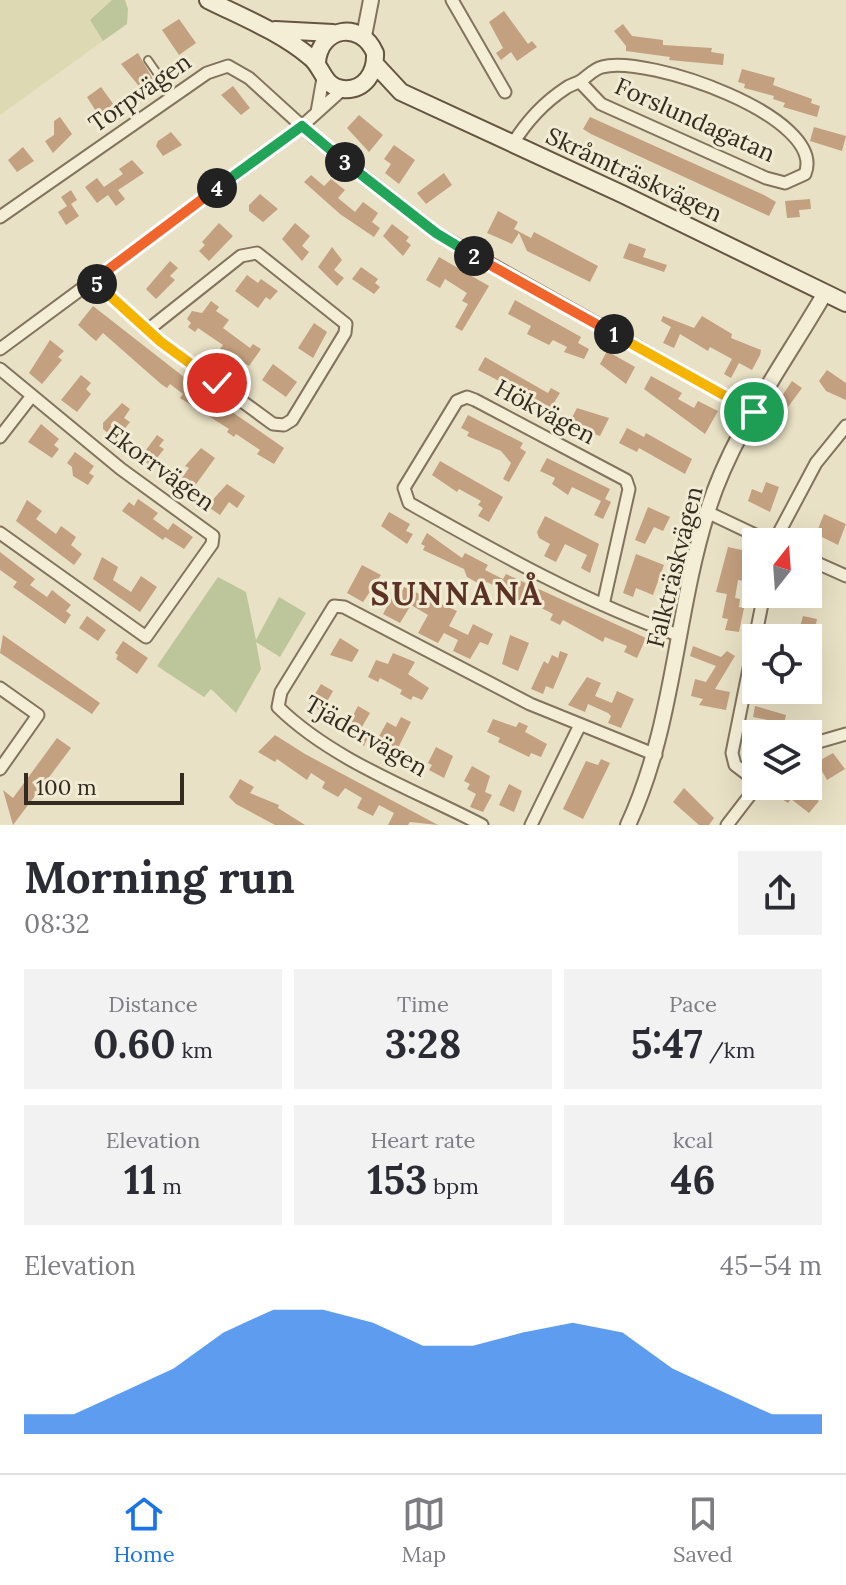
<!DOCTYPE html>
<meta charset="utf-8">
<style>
:root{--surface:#fff;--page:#f2f2f3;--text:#2b2b33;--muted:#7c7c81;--line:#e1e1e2;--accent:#1a73e8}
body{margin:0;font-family:Lora,serif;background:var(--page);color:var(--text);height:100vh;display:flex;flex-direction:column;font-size:30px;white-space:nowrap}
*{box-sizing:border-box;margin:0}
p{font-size:26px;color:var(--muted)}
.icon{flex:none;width:44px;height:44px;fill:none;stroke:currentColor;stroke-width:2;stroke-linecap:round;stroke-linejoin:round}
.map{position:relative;height:825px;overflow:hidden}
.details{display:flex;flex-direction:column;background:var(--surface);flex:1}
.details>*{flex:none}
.needle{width:52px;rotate:17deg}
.tools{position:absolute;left:742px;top:528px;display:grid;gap:16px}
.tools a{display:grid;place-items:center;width:80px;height:80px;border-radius:0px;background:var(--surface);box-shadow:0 8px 32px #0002;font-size:40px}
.scale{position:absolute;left:24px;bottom:20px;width:160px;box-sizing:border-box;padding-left:8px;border:4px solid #332b1f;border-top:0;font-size:22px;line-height:28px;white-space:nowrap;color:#332b1f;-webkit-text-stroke:6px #f1ebd4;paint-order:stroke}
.pin{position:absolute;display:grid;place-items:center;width:68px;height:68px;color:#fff;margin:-34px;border:4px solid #fff;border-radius:50%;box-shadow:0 2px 8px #0007}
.km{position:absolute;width:40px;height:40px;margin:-20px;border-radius:50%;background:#222;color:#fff;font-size:22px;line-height:40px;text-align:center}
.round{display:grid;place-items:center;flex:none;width:84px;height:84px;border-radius:0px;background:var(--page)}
.head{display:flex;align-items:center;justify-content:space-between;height:136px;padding:0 24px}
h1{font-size:44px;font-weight:700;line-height:60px}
.metrics{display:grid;grid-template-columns:repeat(3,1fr);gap:12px;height:136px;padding:8px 24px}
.metrics div{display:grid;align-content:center;border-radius:0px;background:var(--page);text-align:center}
.metrics b{font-size:40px;font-weight:700}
.metrics small{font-size:22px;font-weight:400}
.metrics p{font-size:22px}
.chart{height:224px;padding:16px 24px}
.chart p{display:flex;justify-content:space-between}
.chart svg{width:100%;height:144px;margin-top:8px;fill:var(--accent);opacity:.7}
.tabs{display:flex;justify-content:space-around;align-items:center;height:112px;border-top:2px solid var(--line);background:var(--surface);font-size:22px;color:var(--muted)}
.tabs a{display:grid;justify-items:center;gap:4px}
.tabs .current{color:var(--accent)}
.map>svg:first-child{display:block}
.farmland{fill:#dddab3}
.green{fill:#bdc69a}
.building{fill:#c3a07f}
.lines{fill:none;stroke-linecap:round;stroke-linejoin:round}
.service-casing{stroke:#82735d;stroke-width:10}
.minor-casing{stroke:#82735d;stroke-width:15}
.tertiary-casing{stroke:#82735d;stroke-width:18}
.secondary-casing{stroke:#645540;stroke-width:20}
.service{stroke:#f5eed7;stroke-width:6}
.minor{stroke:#f5eed7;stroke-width:11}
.tertiary{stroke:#f5eed7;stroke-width:14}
.secondary{stroke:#f5eed7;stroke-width:16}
.split-1-casing{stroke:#fff;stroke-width:16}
.split-2-casing{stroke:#fff;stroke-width:16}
.split-3-casing{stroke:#fff;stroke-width:16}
.split-4-casing{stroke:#fff;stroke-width:16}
.split-5-casing{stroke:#fff;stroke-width:16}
.split-6-casing{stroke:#fff;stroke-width:16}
.split-1{stroke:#f5b400;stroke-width:10}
.split-2{stroke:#f0652b;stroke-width:10}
.split-3{stroke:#22a559;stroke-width:10}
.split-4{stroke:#22a559;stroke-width:10}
.split-5{stroke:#f0652b;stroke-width:10}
.split-6{stroke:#f5b400;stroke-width:10}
.labels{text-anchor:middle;stroke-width:6;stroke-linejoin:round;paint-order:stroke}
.street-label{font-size:24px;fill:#332b1f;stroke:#f1ebd4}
.district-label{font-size:32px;font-weight:bold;letter-spacing:2px;fill:#5b3324;stroke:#f1ebd4}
</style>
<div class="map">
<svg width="846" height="825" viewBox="0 0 846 825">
<rect width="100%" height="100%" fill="#e9e1c5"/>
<path class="farmland" d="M0,0H112L90,20L103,41L0,115Z"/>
<path class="green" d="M112,0H125L128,9L127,24L103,41L90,20Z
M218,577L246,592L256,640L279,597L306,613L280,657L256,642L261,669L236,713L211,689L204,697L157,666Z"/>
<path class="building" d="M504,11L528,44L532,41L537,47L517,61L511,52L501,60L496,53L503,48L489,22Z
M179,19L196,43L179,55L162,30Z
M623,24L632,36L663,40V45L712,48L711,52L724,54L723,65L669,60L670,57L626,51V46L614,31Z
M138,53L154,81L142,90L121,64Z
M742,69L775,78L773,85L812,99L811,103L820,106L817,117L783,107L785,103L773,99L774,96L744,88L745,84L738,82Z
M233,86L250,108L241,115L221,95Z
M101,87L114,105L99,116L87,97Z
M359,115L383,135L369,152L347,128Z
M60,117L72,134L53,153L45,141L54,135V121Z
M590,117L764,195L776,202L769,216L591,134L583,129Z
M814,127L846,136L842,151L810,141Z
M171,132L182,145L163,156L156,146L158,141Z
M394,145L415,160L399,184L385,173L391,164L384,159Z
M23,147L34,161L17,172L8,160Z
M132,160L144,173L118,190L125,199L116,206L108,195L97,203L85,187L97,178L104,187L123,174L119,169Z
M444,173L452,185L426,204L417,193Z
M311,175L324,186L331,179L345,190L338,198L355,212L363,202L378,213L372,222L380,228L374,237L340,214L304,182Z
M71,190L77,200L71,204L79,216L66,225L58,212L67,206L61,197Z
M260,194L278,209L263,222L249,211V205Z
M810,199L811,209L799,210L800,217L787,218L785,201Z
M498,211L518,222L514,229L531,238L534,232L598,266L590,282L527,251L519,233L512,244L487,233Z
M219,223L233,236L209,261L199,251L205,245L202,242Z
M295,223L310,236L302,246L309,252L302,261L282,239Z
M392,224L409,237L406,241L411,245L403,256L383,236Z
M629,243L646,249L643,257L667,265L664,272L623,258Z
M332,247L342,260L334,270L344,278L337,286L318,267Z
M439,257L489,286L462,331L455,327L468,304L462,301L467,293L445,279L440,288L426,280Z
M170,261L178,268L170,276L175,280L156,299L146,289Z
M361,267L378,279L375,283L380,287L374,294L352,279Z
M247,275L258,283L261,279L278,291L270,300L266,297L258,308L235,291Z
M515,300L581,337L578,343L589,349L584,359L564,352L567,347L553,340L549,345L527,334L531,326L508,314Z
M211,301L219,307L216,311L229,320L223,328L250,348L253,344L261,349L249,366L220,349L223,345L198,328L195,332L188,327L191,323L187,319L192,311L202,313Z
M93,306L207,395L205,397L220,408L222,405L284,448L274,464L257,454L260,450L236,434L234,437L227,432L229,429L180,398L183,394L170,384L167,388L161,384L103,333L96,341L90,336L78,325Z
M663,316L694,328L702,316L732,334L731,338L761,350L760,355L752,370L739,363L731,378L724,374L732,359L710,347L708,351L680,334L674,348L663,343L671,327L661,321Z
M314,323L327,332L313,358L298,348Z
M50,340L64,351L58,357L62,360L42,384L29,373Z
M607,351L635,367L626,384L600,364Z
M485,357L548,393L551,388L560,393L550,409L533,404L520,396L522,393L478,370Z
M273,364L297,382L286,397L262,380Z
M827,370L846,383V400L826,391L819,381Z
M81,375L91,383L86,389L91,394L77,412L61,400Z
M651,376L682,393L678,399L694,408L698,401L718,411L705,434L644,389Z
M792,381L802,388L771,430L763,424Z
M122,403L130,409L124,418L130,422L116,440L103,429V423Z
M577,408L609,418L600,436L568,425Z
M468,415L523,443L520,448L526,452L509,482L503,479L511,463L501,451L467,436L469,432L461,428Z
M41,424L59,439L54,445L59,449L52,458L28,442Z
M627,428L644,437L646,433L692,459L685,474L639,448L637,452L619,443Z
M157,435L164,440L159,446L164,449L151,466L140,458Z
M201,448L215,458L189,494L177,485L189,468L185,466Z
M75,452L94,466L89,473L94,476L88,485L73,476L72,467L67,463Z
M547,458L610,489L605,499L611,502L603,519L594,515L601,501L572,487L568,495L552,484L555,478L540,471Z
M440,461L503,497L489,522L478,516L483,508L478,505L481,501L459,489L457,492L432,475Z
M766,482L779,487L770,512L748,501L752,489L762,493Z
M227,484L245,496L237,508L229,502L220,515L207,506Z
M138,499L158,513L153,519L168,530L173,523L193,537L184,549L165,537L163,540L122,511L129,502L134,506Z
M27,500L42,511L36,519L56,534L61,526L76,537L71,545L82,554L74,565L16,521Z
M648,507L670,517L663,531L654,527L645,544L635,540Z
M389,512L410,524L406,531L413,534L407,544L381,526Z
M824,514L846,524L838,545L820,536L822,531L818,529Z
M545,516L599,544L590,573L581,568L587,555L565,544L556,562L544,556L550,544L539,538L537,532Z
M427,533L462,558L465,553L488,565L485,570L503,579L506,574L646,638L637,658L624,652L627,646L605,637L603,642L563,620L560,625L550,620L553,614L526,600L524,606L515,602L507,596L509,593L487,582L485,585L476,582L467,577L464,569L423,550L425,546L421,544Z
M728,547L755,553L749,582L738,580L735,598L740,599L739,607L744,608L739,632L725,630L728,619L722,618L727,594L716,592Z
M0,552L35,579L30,585L47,597L52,590L71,605L66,611L71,615L65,624L13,587L17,582L0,570Z
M636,554L664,565L653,595L636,588L633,597L623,593Z
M102,557L118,567L113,580L131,592L141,576L157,587L140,612L93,579Z
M362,565L381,575L363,602L347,593Z
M404,587L457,611L449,626L468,635L473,624L493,634L488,645L480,642L470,659L453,651L458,640L444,633L438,643L418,633L428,615L411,605L400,623L383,614L393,596L398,599Z
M87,616L106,630L98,641L79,628Z
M803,616L817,619L813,638H797Z
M3,635L100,703L92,714L0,653Z
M510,635L529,643L518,671L502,664Z
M340,638L359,650L352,662L330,655Z
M123,641L148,658L137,674L116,659L118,655L115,653Z
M693,646L721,657L727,651L735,656L715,689L730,692L726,710L699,705L703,699L691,696L695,679L706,682L716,666L690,656Z
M560,651L568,654L553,689L546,686L543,694L531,689L544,661L548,664L552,655L558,658Z
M393,653L415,662L408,674L429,688L422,700L413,696L411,700L400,694L402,690L380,678L378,682L368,677L376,660L388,664Z
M587,677L601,683L595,696L612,703L617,691L634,699L621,728L608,723L611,716L608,713L588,704L585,712L568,705Z
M321,684L333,691L328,700L331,705H325L321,711L309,704Z
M358,706L370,713L359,732L368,737L364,746L351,739L355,731L347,726Z
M755,706L786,715L782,734H766L768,720L753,717Z
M401,717L411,722L398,748L407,753L400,766L383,754L387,748L378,738L387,722L396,727Z
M493,719L516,727L519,722L528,726L525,732L547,744L541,757L531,753L529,757L498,742L500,738L487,732Z
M275,735L305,754L438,825L410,822L408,825H388L394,813L379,805L373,816L357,808L362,798L345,788L338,797L322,788L325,782L311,773L307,780L277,759L275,762L258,752Z
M57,738L71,748L13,825L3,790L13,798Z
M436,747L453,756L444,778L429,770L432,765L428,763Z
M833,753L845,769L827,780L817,762Z
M601,759L610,763L583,819L563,809L586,761L598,765Z
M472,766L490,776L485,792L492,795L483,812L470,807L476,794L467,789L470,784L464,781Z
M240,779L254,787L250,793L279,805L278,808L305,825H275L236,804L229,797Z
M509,784L522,791L514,812L499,805Z
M787,786L796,790L799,786L819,801L809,813L791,799L788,803L779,797Z
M684,788L714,818L709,825H699L673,802Z"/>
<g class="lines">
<g class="service-casing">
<path id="service" d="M148,60L173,96"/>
</g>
<g class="minor-casing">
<path id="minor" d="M452,0L505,92
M317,112L323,78
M512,145C526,122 543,103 566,88C571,84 577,84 582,80C589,75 594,69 602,67C646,54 828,117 805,174L785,183L766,178L601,104L580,82
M0,217L207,73L228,66L249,78L314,137L436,233L754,412
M93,281L161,342L273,424L284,425L292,420L345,333L346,324L257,253L241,256L149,329
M0,349L302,126L343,89
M0,369L121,469L213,536L212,544L146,637L0,533
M0,437L31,397
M707,512L770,542
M774,542L816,463L846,426
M808,559L846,576
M603,605L629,489L626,480L475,400L467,397L457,401L404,488L409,503C496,552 584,602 678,635
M0,688L38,715L0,769
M808,745L846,734
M756,781L735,765L732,753L764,594
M482,825C415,790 333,761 278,707L281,692L334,606L344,607L530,704L656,755
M531,825L579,727
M727,825L757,786"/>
</g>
<g class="tertiary-casing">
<path id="tertiary" d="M364,36L371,0
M628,825C674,726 675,616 707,513C731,434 784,364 825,293"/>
</g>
<g class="secondary-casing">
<path id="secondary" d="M208,0C242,17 280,32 310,57C323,67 323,87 343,89C365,91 376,72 375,53C361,20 320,27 317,62
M275,30L333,33
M375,64L401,92L622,194L846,303"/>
</g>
<use href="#service" class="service"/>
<use href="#minor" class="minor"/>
<use href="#tertiary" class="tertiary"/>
<use href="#secondary" class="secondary"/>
</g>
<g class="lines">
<g class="split-1-casing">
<path id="split-1" d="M614,334L754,412"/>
</g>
<g class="split-2-casing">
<path id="split-2" d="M474,256L614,334"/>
</g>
<g class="split-3-casing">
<path id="split-3" d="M345,162L436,233L474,256"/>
</g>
<g class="split-4-casing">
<path id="split-4" d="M217,188L302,126L345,162"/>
</g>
<g class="split-5-casing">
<path id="split-5" d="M97,284L93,281L217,188"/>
</g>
<g class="split-6-casing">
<path id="split-6" d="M97,284L161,342L217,383"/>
</g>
<use href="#split-1" class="split-1"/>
<use href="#split-2" class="split-2"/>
<use href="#split-3" class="split-3"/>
<use href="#split-4" class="split-4"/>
<use href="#split-5" class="split-5"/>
<use href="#split-6" class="split-6"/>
</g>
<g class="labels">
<g class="street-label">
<text transform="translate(140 93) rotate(-35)" y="8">Torpvägen</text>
<text transform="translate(695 120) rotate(24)" y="8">Forslundagatan</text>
<text transform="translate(634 175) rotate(25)" y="8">Skråmträskvägen</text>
<text transform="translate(545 412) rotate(28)" y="8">Hökvägen</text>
<text transform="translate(160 468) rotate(36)" y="8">Ekorrvägen</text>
<text transform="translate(675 567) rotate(-76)" y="8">Falkträskvägen</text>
<text transform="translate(366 736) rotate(30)" y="8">Tjädervägen</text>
</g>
<g class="district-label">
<text x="457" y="605">SUNNANÅ</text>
</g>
</g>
</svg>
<div class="tools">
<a><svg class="needle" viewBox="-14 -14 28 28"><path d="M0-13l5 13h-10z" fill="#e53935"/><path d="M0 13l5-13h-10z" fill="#7c7c81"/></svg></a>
<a><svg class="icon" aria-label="locate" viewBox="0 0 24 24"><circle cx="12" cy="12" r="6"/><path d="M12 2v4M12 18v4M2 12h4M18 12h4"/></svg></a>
<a><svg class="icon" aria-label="layers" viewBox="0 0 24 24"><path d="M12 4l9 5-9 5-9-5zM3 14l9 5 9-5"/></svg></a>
</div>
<div class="scale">100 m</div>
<div class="pin" style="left:754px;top:412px;background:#1e9e55"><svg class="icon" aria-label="arrive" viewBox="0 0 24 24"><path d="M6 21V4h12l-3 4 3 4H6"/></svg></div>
<div class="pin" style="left:217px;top:383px;background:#d93025"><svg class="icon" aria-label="check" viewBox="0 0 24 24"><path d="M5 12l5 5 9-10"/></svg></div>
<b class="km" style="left:614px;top:334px">1</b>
<b class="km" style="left:474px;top:256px">2</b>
<b class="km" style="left:345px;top:162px">3</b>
<b class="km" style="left:217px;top:188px">4</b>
<b class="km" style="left:97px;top:284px">5</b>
</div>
<section class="details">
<div class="head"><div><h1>Morning run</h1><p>08:32</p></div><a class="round"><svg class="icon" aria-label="share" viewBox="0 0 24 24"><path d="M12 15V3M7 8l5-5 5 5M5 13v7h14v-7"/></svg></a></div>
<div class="metrics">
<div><p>Distance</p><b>0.60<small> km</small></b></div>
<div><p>Time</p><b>3:28</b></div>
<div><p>Pace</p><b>5:47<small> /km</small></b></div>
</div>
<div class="metrics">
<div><p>Elevation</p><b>11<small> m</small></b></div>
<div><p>Heart rate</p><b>153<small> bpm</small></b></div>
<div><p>kcal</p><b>46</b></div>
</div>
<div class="chart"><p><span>Elevation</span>45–54 m</p>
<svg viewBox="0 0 160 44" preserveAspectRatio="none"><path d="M0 44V38L10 38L20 31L30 24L40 13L50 6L60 6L70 10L80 17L90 17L100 13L110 10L120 13L130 24L140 31L150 38L160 38V44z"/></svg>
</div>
</section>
<nav class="tabs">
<a class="current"><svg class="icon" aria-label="home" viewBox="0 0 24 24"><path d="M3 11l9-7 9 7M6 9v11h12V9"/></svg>Home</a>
<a><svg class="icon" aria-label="map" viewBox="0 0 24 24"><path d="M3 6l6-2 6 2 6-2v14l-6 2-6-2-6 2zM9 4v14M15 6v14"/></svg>Map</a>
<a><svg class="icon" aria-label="saved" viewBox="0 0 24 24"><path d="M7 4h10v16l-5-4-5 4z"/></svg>Saved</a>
</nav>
